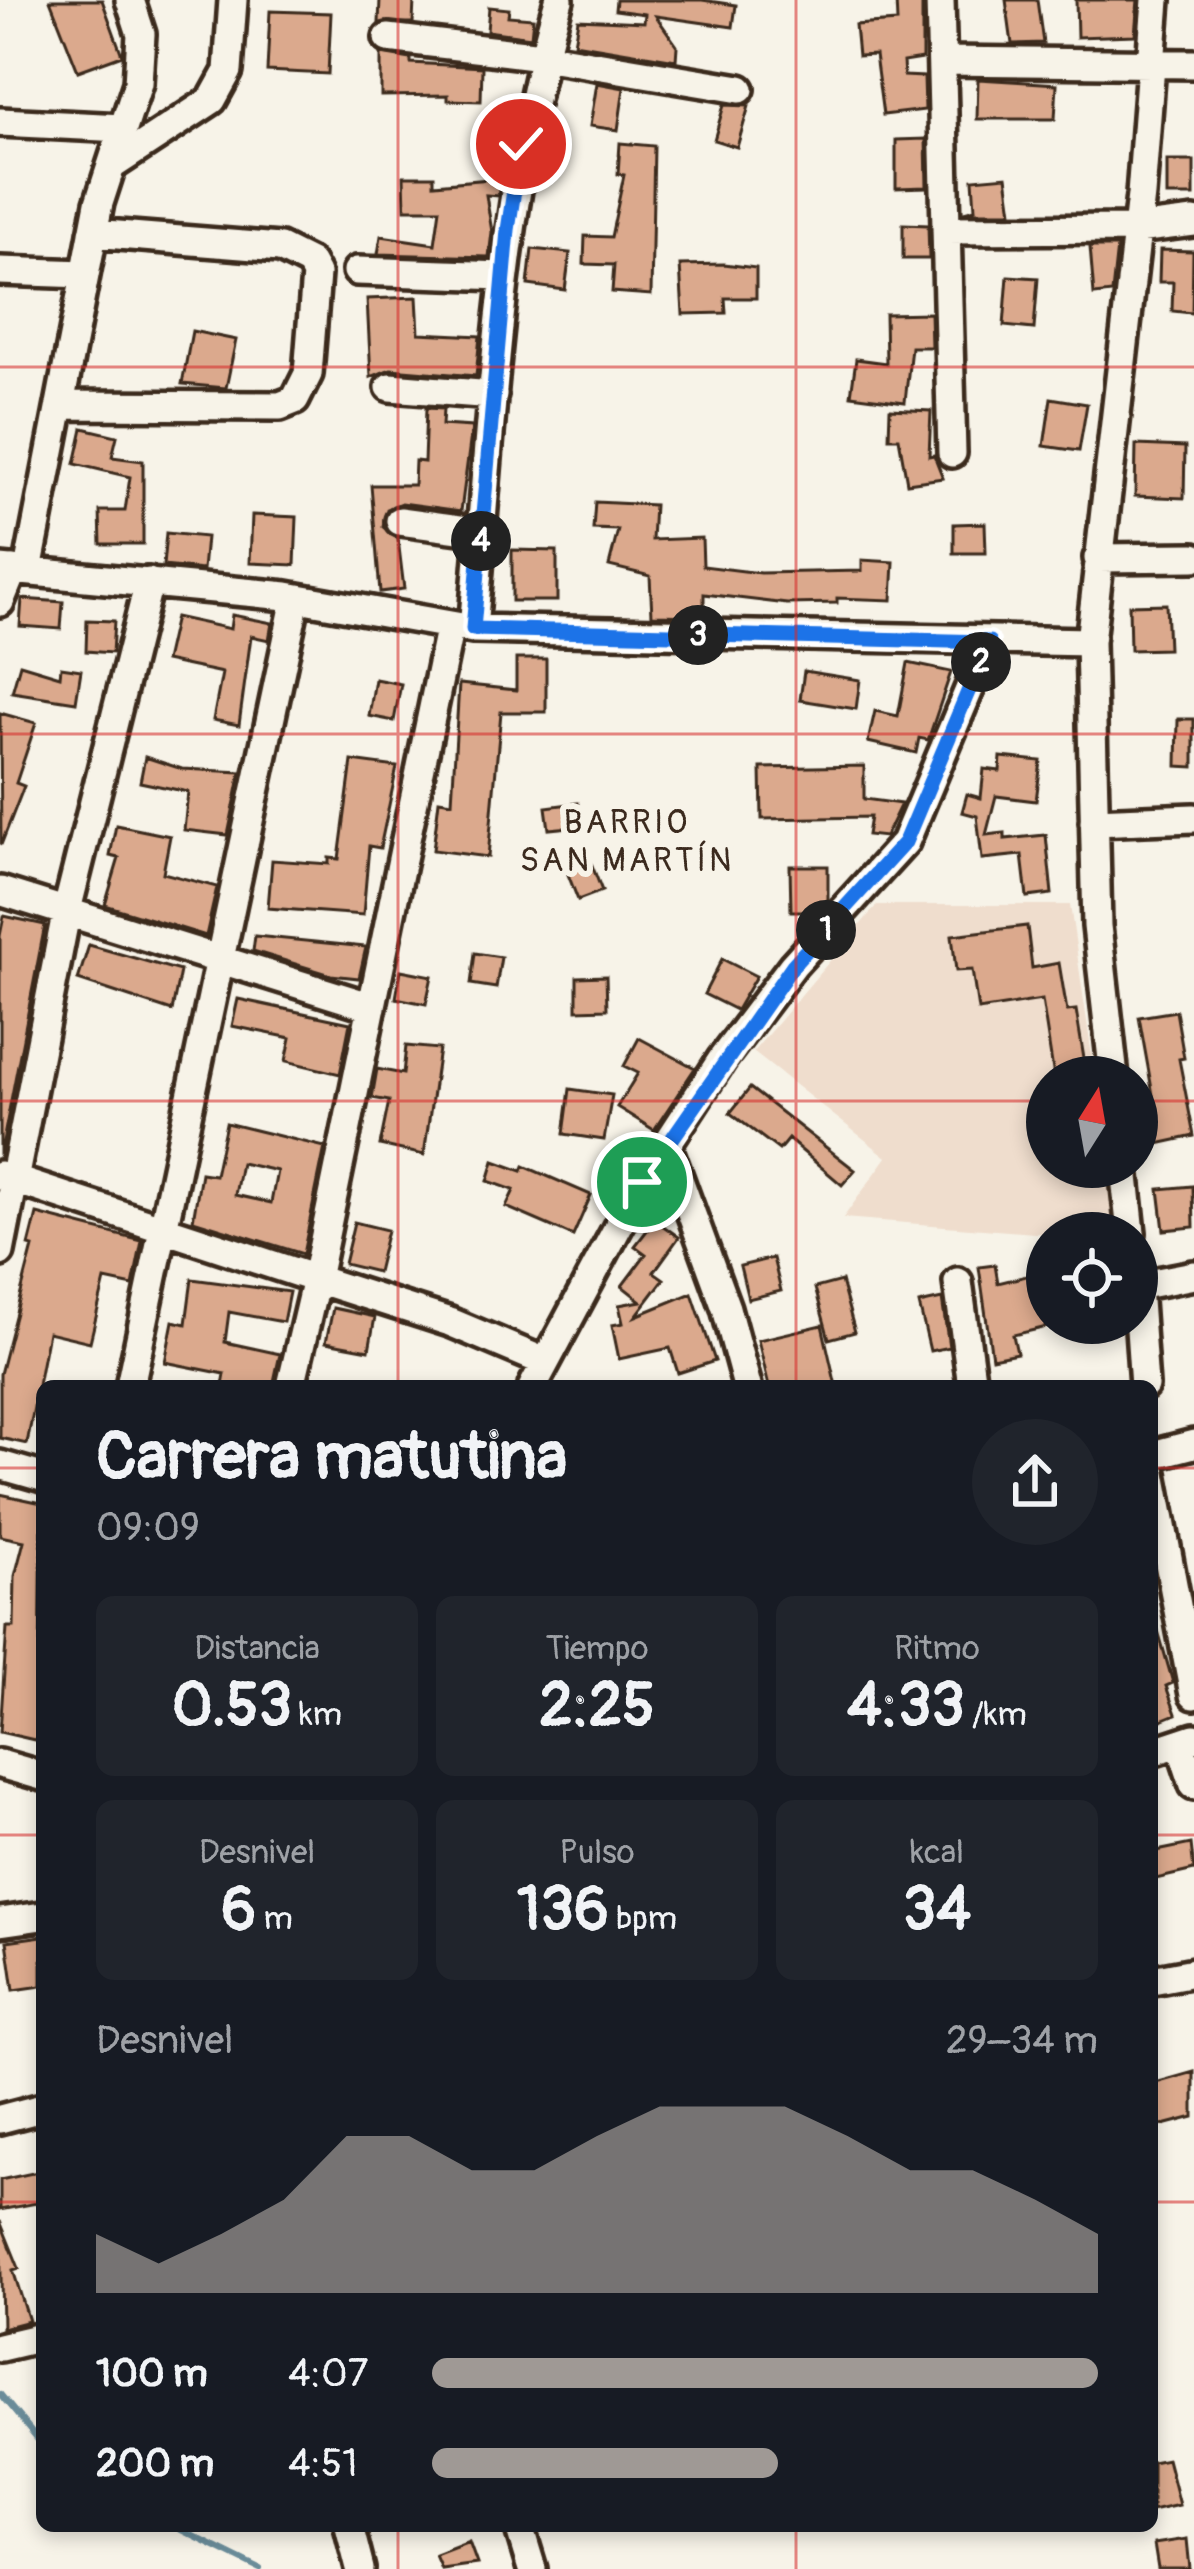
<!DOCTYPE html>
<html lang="es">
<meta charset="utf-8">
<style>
:root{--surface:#171b24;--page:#20242c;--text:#f1f3f6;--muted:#9ea1a6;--accent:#9f9995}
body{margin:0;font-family:Pangolin,sans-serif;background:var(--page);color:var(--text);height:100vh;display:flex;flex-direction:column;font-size:45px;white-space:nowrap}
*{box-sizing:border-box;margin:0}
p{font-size:39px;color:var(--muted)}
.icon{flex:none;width:66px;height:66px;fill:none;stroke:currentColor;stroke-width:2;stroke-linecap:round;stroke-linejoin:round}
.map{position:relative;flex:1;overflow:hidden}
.side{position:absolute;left:36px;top:1380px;width:1122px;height:1152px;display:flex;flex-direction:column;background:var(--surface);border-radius:18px;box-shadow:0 6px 18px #0003}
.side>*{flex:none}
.needle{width:78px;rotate:11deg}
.fabs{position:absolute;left:1026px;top:1056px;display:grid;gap:24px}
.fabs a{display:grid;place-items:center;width:132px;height:132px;border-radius:50%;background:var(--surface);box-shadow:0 6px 18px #0003;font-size:60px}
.pin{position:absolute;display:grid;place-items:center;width:102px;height:102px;color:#fff;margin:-51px;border:6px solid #fff;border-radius:50%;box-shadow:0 3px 12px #0007}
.km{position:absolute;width:60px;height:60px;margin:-30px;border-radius:50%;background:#222;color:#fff;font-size:33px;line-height:60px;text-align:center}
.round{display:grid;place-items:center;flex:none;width:126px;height:126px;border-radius:63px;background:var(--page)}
.summary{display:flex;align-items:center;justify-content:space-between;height:204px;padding:0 60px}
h1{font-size:66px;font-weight:700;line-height:90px}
.stats{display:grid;grid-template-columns:repeat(3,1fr);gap:18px;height:204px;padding:12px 60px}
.stats div{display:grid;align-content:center;border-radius:18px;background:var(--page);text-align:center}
.stats b{font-size:60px;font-weight:700}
.stats small{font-size:33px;font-weight:400}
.stats p{font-size:33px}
.chart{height:336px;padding:24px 60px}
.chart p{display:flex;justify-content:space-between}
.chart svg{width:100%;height:216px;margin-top:12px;fill:var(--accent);opacity:.7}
ul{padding:0 60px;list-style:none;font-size:39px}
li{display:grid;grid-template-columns:192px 144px 1fr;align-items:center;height:90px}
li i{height:30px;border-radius:15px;background:var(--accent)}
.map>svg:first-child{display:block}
.built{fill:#efddcd}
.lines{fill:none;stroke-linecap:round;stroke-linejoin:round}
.stream{stroke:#6a8c99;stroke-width:6}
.building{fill:#dba98d;stroke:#3b2a1e;stroke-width:3;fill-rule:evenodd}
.minor-casing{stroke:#3b2a1e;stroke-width:36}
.minor{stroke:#f7f3e8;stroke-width:27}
.route-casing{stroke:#fff;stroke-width:24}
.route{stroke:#1a73e8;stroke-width:15}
.grid{fill:none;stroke:#d62828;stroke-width:3;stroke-opacity:0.55}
.labels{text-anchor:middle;stroke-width:12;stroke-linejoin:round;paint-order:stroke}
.neighbourhood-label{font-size:33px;letter-spacing:3px;fill:#3b2a1e;stroke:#f7f3e8}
</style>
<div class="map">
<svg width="1194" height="2569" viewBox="0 0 1194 2569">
<rect width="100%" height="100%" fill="#f7f3e8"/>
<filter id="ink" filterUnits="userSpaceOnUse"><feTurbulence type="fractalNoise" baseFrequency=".00833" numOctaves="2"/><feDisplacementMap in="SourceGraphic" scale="24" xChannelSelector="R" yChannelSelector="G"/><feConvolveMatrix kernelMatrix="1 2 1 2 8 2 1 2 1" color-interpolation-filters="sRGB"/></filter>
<g filter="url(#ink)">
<path class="built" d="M877,905H1070L1095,1077H1047V1167H1108L1118,1233L1047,1234L843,1218L887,1157L753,1052Z"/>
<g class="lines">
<path class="stream" d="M0,2394L42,2445
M173,2526L260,2569"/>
</g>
<path class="building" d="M50,0H102L122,55L78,71Z
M380,0H414L413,23H379Z
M616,0H702L736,5L733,27L656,16L677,46L676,60L574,43L578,19L644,22L645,14L615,10Z
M896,0H922V59L903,62L904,76L924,77L925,110L883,115L875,55L858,56L855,25L897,22Z
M1006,0H1037L1043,43L1012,44Z
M1076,0H1138L1135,35L1077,37Z
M489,7L509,9L508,16L533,18L531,37L487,31Z
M270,11L331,13L328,74L267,71Z
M381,54L411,59V63L482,67L481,101L448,100V95L381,96Z
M978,79L1057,84L1055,119H977Z
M597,83L624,88L618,130L590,126Z
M724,105L749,106L737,147L714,140Z
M926,139L927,187L896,188V140Z
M620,143L654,146L651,295L612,292L614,265L584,264L585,236L611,237L624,175L618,174Z
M1167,161H1194V196H1167Z
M490,167L503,168L498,196L486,195L492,232L489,257L378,254L381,236L435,244L440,209H405L404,176H434V184L489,179Z
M1007,176L1012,212H964L975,209L973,179Z
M903,224L928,225L929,259H903Z
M1090,247H1117L1112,293L1094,295Z
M532,249L570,253L565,290L528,285Z
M1160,250L1193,251L1192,313L1172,311L1173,282H1159Z
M724,264L756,268V298H725L726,313L683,314L680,265Z
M1008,276L1038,278L1034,329L1004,326Z
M417,297L419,333L480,336L476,376L391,369L371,377L367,299Z
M930,313L931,347H911L905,402L851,395L856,359L886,363L885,314Z
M192,331L236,340L226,388L182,384Z
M1051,398L1087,404L1079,451L1044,446Z
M426,408L443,409L442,425L472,427L461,511L402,503L387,509L383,527L398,539L404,589L380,592L371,485H414L415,461L424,462Z
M890,409L931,411L929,456L934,455L943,478L907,483L899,438H889Z
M83,428L117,436L112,457L143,461V544H101L100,511H125L130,477L75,464Z
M1136,445L1185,447L1184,498L1135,496Z
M595,502L654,505L652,540L702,538L703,566L760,573L862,571V560L894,562L892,600L837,598V603L787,604L704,594V616L652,615L650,576L609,566L618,530L593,529Z
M252,515L297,517L295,565L250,563Z
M985,523L986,553H954V524Z
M166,533L206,537L203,570L163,566Z
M512,550L557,551V601H512Z
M22,599L63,602L61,629L20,626Z
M1166,604L1168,649L1130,650L1129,605Z
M232,615L272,623L269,640L251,636L239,725L213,720L222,673L165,661L175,617L230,629Z
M87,620L114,621L112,653L86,651Z
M516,659H546V712H501L488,857L433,850L439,800L452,802L459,684L516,690Z
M908,663L951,672L928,740L919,738L916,753L868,742L875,711L898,716Z
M20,664L60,676L61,667L81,670L76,702L12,692Z
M804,671L860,680L856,709L800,700Z
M375,679L401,684L394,721L369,716Z
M0,713L36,723L16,783L24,786L1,845Z
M1178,719H1194V767L1177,766Z
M145,757L182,769L241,772L228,835L184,830L188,792L140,782Z
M1001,757L1041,761L1036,801L996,796L986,835L1005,833V839L1046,835L1052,894L1027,897L1022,855L982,859L977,816L962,812L967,794L981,798L984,769L1000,771Z
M352,761L397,767L380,848L369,846L363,915L268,908L272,860L329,864V858L339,859Z
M864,766V799L901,804L885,837L867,835L870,817L762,819L761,768Z
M578,803L581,826L549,829L546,807Z
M116,825L170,836L163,873L217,887L206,936L105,905L119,858L110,856Z
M586,850L602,891L578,900L562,859Z
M790,866H828V899L818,911H791Z
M4,916L45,925L0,1157V936Z
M1027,926L1032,968L1059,963L1067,1011L1076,1010L1087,1077H1054L1042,1000L978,1010L972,970L956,971L952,935Z
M255,936L366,947L359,978L331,975L253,951Z
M89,945L180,971L172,1011L78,980Z
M475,953L501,957L496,988L471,984Z
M722,959L756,976L736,1010L704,994Z
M401,970L432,976L426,1004L396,998Z
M606,976L607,1009L577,1010V977Z
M238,999L350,1023L340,1074L286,1061L291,1038L232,1026Z
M1176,1011L1184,1058L1179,1059L1194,1136L1153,1145L1142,1097L1153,1095L1139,1017Z
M639,1038L695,1068L654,1130L617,1107L638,1073L624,1066Z
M406,1046L439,1049L424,1155L380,1145L389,1101L372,1098L377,1069L403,1074Z
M750,1088L855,1170L842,1185L788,1139L779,1150L730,1113Z
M570,1089L612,1095L604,1140L564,1134Z
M226,1123L325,1147L303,1254L193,1220L201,1173L215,1175ZM241,1163L277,1171L271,1203L235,1195Z
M494,1161L522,1171L524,1166L591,1195L573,1236L506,1207L514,1190L488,1181Z
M1193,1186L1194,1227L1164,1230L1159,1189Z
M37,1214L142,1241L133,1286L105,1280L90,1342L48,1332L27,1444L0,1438V1374L33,1247L29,1246Z
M655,1220L679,1237L654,1272L664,1279L636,1316L692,1293L715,1361L678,1373L670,1348L619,1359L612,1325L623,1323L619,1305L641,1301L622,1286L646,1254L635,1246Z
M354,1222L387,1230L377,1272L344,1264Z
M773,1258L781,1291L748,1299L740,1266Z
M995,1265L998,1283L1047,1271V1327L1013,1335L1017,1353L992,1358L979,1267Z
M192,1279L289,1292L283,1322L229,1312L225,1342L280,1354L273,1386H223L225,1374L165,1362L173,1321L186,1324Z
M841,1281L855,1332L829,1339L815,1288Z
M942,1299L949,1347L930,1351L919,1304Z
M333,1308L375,1317L369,1350L326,1342Z
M822,1325L836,1386H769L758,1340Z
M0,1494L42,1503L39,1741L0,1732L7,1627H14L15,1576L24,1541L0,1536Z
M1157,1627L1173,1683L1166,1686L1176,1714L1159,1721L1152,1702V1628Z
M1191,1844L1194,1870L1156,1879L1152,1852Z
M42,1936V1986L14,1990L7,1941Z
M1194,2072V2117L1152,2128V2084Z
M42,2171V2202L0,2210V2180Z
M0,2221L19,2268L13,2270L29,2321L2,2328Z
M1167,2459L1179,2505L1152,2511V2462Z
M1187,2539L1190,2569H1158L1154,2544Z
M469,2542L477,2564L441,2569L435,2555Z"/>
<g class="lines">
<g class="minor-casing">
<path id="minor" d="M940,0L952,453
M388,38L542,56L740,89
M942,61L1194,64
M0,122L123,128
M113,165L212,100L228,71L233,0
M946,230L1137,229L1194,222
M0,271L85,274
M357,271L504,276
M390,387L493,395
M60,405L280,406L295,400L308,374L316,274L310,263L280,248L93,233
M400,521L482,532
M1098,558L1194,557
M0,569L287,596L473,629L1090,642
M28,570L99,203L138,83L141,34L130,0
M0,602L13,570
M473,629C492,417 499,205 559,0
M1094,822L1194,818
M0,891L372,1007
M1114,1077L1097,926L1090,642L1141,195L1156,0
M666,1144L726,1308L747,1386
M1124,1167L1131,1233
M0,1175L316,1279L450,625
M0,1252L66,914L149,582
M958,1282L972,1386
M130,1386L296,598
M291,1386L316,1279L450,1322L545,1362
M533,1386L642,1182L722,1059L793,965L905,842L989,642
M1144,1386L1137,1286L1194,1275
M1152,1455L1194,1444
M0,1465L42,1477
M1152,1473L1194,1695
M1180,1743L1194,1785
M1152,1752L1194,1738
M0,1764L42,1776
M0,1922L42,1916
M1152,1980L1194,1972
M0,2119L42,2108
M0,2347L42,2337
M349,2526L360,2569
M519,2526L532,2569"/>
</g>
<use href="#minor" class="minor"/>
</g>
</g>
<g class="lines" filter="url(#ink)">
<g class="route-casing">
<path id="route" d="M521,144L508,230L473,629L989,642L905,842L793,965L642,1182"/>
</g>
<use href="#route" class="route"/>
</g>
<path class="grid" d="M398,0V1386M796,0V1386M0,367H1194M0,734H1194M0,1101H1047M1137,1101H1194M0,1468H42M1152,1468H1194M0,1835H42M1152,1835H1194M0,2202H42M1152,2202H1194M398,2526V2569M796,2526V2569"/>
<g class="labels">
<g class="neighbourhood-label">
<text x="627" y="833">BARRIO<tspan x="627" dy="38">SAN MARTÍN</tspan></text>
</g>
</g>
</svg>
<div class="fabs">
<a><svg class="needle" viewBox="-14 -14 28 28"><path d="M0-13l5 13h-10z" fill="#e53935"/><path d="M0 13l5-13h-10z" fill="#9ea1a6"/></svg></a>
<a><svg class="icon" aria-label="locate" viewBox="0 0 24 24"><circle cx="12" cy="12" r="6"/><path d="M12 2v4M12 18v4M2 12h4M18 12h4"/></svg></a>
</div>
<div class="pin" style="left:642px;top:1182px;background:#1e9e55"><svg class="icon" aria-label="arrive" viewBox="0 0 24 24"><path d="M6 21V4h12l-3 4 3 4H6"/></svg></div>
<div class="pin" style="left:521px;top:144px;background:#d93025"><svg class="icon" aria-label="check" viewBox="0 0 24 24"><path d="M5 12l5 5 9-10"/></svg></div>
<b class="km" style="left:826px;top:930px">1</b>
<b class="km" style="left:981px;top:662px">2</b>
<b class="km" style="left:698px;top:635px">3</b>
<b class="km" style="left:481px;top:541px">4</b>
<section class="side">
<div class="summary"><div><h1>Carrera matutina</h1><p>09:09</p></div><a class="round"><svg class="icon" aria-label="share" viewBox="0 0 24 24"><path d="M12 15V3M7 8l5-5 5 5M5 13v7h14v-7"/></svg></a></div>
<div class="stats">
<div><p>Distancia</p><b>0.53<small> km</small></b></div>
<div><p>Tiempo</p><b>2:25</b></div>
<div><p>Ritmo</p><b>4:33<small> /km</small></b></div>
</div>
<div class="stats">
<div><p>Desnivel</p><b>6<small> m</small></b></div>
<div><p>Pulso</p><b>136<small> bpm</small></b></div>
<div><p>kcal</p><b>34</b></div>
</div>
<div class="chart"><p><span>Desnivel</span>29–34 m</p>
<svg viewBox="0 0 160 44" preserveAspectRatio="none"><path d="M0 44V32L10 38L20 32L30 25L40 12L50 12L60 19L70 19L80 12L90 6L100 6L110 6L120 12L130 19L140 19L150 25L160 32V44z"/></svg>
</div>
<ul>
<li><b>100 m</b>4:07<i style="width:100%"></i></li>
<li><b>200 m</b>4:51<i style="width:52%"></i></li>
</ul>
</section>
</div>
